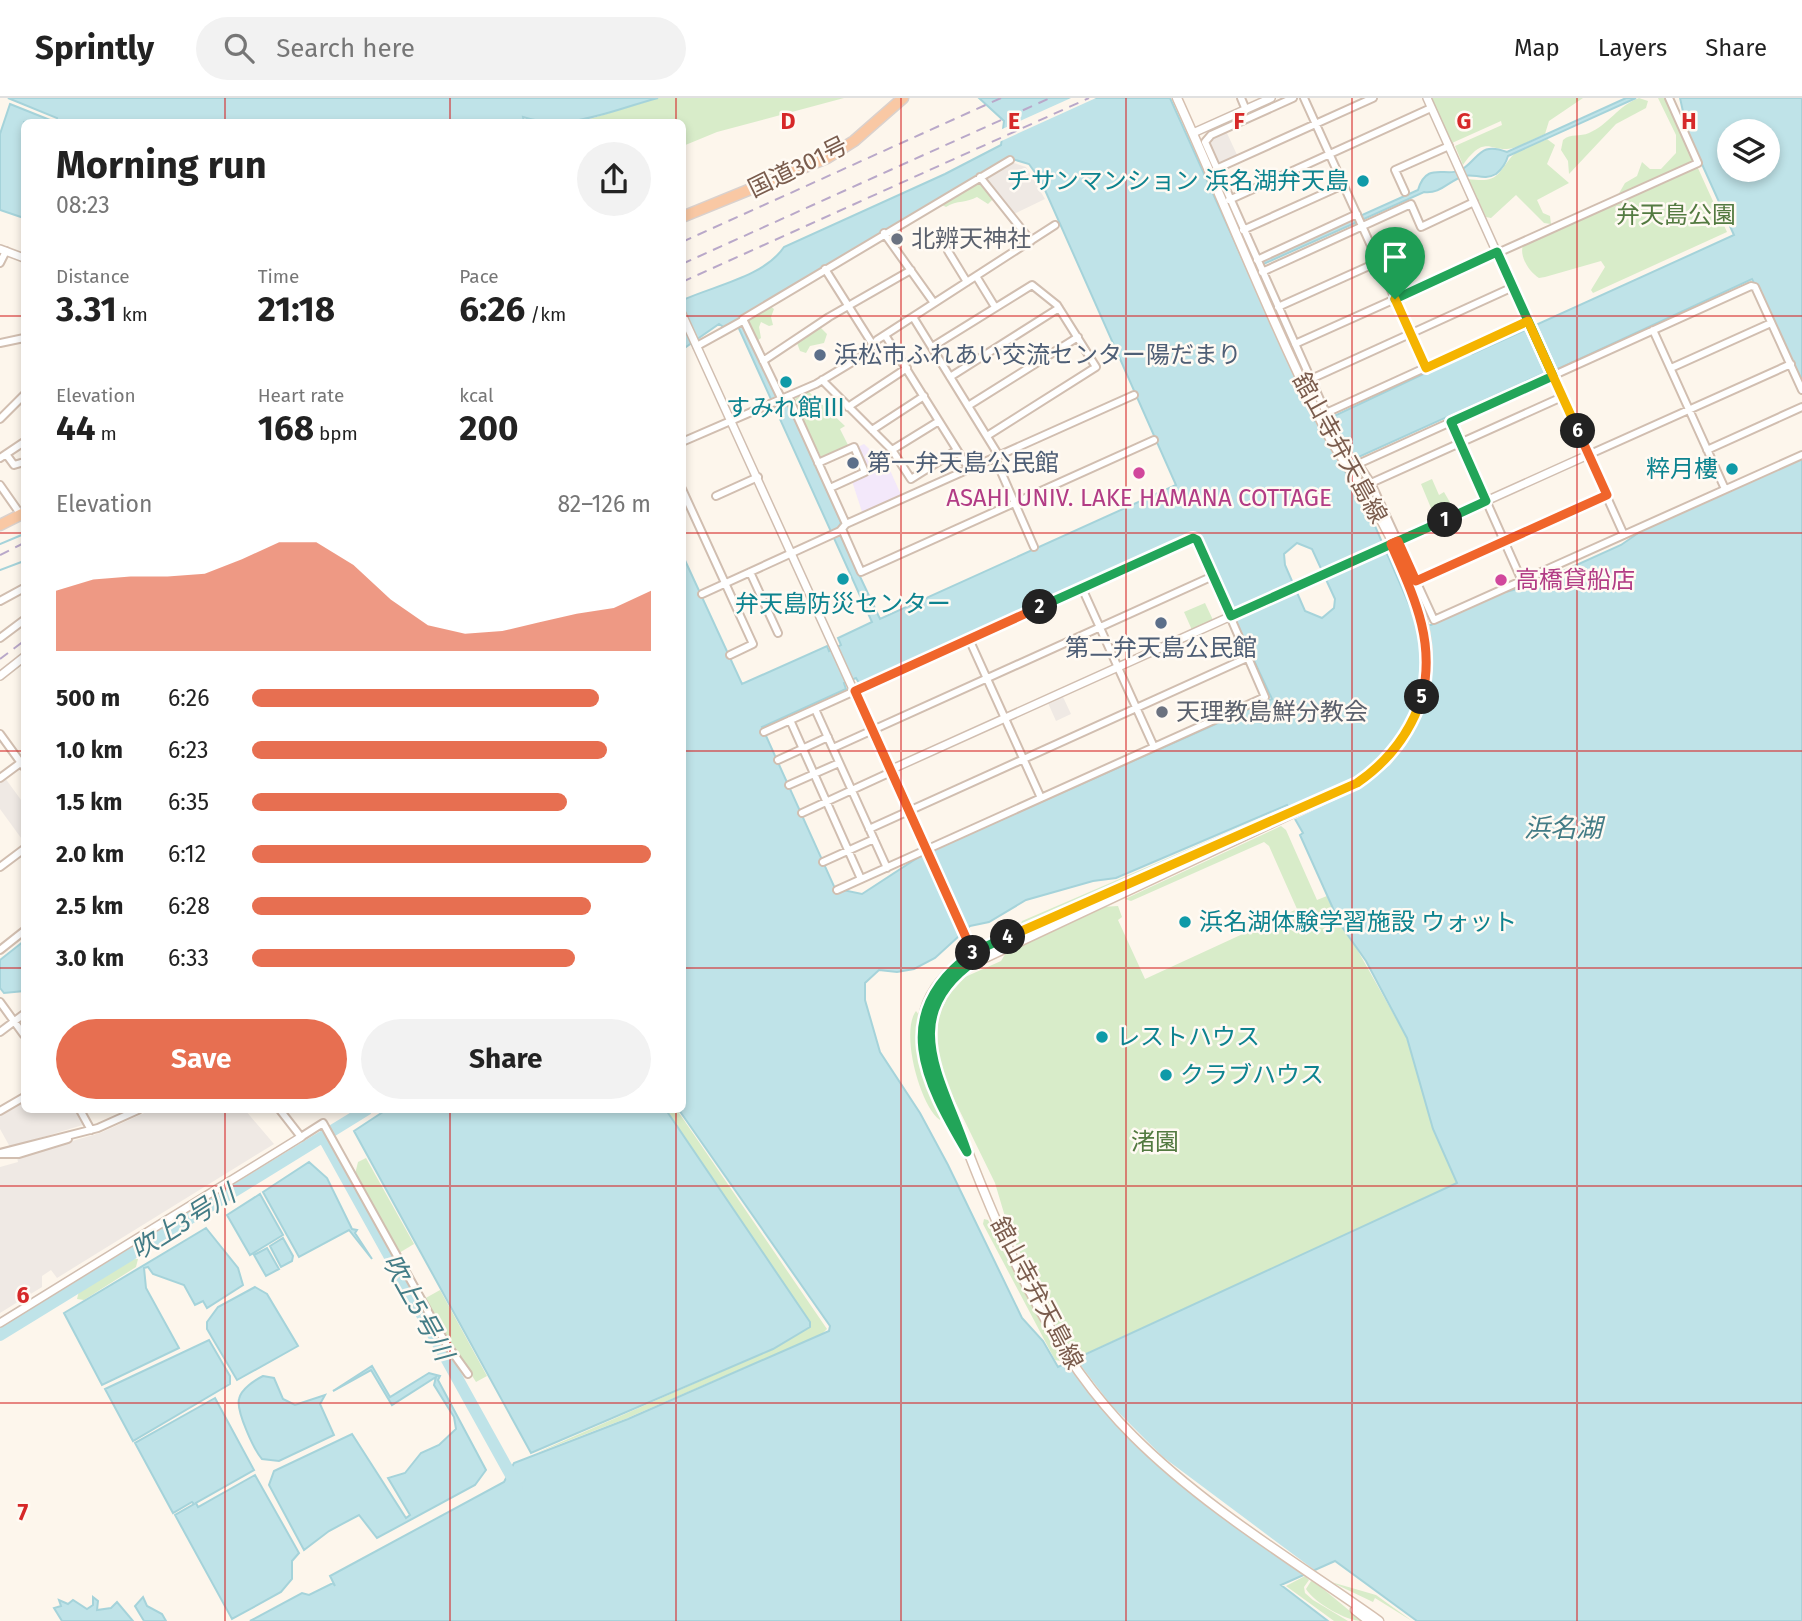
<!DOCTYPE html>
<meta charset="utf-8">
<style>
:root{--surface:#fff;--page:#f2f2f2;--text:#222;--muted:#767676;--line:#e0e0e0;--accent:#e76f51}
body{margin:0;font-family:"Fira Sans","Noto Sans JP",sans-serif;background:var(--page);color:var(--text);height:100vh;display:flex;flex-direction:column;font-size:26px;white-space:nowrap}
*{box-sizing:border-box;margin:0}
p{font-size:23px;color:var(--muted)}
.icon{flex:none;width:38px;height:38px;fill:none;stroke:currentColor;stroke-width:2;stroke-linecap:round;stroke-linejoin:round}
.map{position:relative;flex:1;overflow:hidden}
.details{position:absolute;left:21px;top:21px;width:665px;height:994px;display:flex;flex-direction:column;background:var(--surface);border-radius:10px;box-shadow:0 4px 10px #0003}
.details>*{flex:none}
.fabs{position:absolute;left:1717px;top:21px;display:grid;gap:14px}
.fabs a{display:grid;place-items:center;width:63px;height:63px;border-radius:50%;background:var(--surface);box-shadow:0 4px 10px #0003;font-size:35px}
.pin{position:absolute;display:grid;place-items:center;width:60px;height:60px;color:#fff;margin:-72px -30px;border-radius:50% 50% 50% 0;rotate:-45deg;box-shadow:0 0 7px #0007}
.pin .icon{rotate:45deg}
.km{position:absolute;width:35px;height:35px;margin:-18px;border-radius:50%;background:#222;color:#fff;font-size:19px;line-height:35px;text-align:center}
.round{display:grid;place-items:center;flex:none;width:74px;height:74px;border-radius:37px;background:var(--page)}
.overview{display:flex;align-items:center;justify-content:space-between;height:119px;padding:0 35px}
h1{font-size:38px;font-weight:700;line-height:52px}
.metrics{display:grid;grid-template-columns:repeat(3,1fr);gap:10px;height:119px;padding:7px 35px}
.metrics div{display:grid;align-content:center}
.metrics b{font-size:35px;font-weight:700}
.metrics small{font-size:19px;font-weight:400}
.metrics p{font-size:19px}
.chart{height:196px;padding:14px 35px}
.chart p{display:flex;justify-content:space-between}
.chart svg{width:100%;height:126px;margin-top:7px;fill:var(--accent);opacity:.7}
.button{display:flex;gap:14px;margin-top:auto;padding:14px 35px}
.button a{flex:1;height:80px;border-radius:42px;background:var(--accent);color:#fff;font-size:28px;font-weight:700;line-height:80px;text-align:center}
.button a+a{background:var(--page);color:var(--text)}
ul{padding:0 35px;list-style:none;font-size:23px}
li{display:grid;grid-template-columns:112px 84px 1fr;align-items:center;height:52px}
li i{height:18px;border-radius:9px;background:var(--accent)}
header{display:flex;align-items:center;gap:42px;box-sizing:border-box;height:98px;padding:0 35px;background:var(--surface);border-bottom:2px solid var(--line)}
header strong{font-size:33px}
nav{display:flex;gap:38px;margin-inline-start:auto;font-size:24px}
.search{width:490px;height:63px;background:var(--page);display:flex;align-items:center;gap:18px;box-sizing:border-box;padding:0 24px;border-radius:38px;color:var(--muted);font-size:26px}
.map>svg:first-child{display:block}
.industrial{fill:#efe9e4}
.education{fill:#f3e8fa}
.green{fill:#d8ecc9}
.water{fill:#bfe3e8;stroke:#a5d3da;stroke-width:2;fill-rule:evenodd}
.pier{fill:#fdf6ec}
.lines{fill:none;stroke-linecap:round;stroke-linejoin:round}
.stream{stroke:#a5d3da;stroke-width:2}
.river{stroke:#bfe3e8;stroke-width:12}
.minor-casing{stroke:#d1beb0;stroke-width:10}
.tertiary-casing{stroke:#d1beb0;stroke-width:10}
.secondary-casing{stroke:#d6c0b0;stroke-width:11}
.trunk-casing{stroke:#dad1cd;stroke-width:13}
.minor{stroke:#fff;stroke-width:6}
.tertiary{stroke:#fff;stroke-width:7}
.secondary{stroke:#fff;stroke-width:8}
.trunk{stroke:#f9c8a4;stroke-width:10}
.rail{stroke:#b9a8c9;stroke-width:2;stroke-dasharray:10 7;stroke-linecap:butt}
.split-1-casing{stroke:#fff;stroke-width:14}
.split-2-casing{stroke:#fff;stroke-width:14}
.split-3-casing{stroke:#fff;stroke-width:14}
.split-4-casing{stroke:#fff;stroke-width:14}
.split-5-casing{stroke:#fff;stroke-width:14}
.split-6-casing{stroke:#fff;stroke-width:14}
.split-7-casing{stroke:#fff;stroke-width:14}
.split-1{stroke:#22a559;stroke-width:9}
.split-2{stroke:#22a559;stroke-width:9}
.split-3{stroke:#f0652b;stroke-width:9}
.split-4{stroke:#22a559;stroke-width:9}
.split-5{stroke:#f5b400;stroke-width:9}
.split-6{stroke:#f0652b;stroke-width:9}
.split-7{stroke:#f5b400;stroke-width:9}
.grid{fill:none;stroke:#d62828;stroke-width:2;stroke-opacity:0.55}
.culture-dot{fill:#0f9aa8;stroke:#fffaf3;stroke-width:2.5}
.worship-dot{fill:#6b7280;stroke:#fffaf3;stroke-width:2.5}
.service-dot{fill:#5c6f8a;stroke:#fffaf3;stroke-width:2.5}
.hotel-dot{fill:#d1479c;stroke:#fffaf3;stroke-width:2.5}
.labels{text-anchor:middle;stroke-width:5;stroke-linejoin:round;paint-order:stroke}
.street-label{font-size:24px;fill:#7a5c4d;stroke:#fffaf3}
.culture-label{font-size:24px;fill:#0d838f;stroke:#fffaf3;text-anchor:start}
.park-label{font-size:24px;fill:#537a41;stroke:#fffaf3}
.worship-label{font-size:24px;fill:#5b616d;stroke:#fffaf3;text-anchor:start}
.service-label{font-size:24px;fill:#4e5e75;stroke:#fffaf3;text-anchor:start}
.hotel-label{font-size:24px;fill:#b23c85;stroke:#fffaf3}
.water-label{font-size:26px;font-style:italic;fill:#437c86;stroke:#fffaf3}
.grid-label{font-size:23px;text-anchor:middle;font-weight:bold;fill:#d62828;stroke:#fffaf3;stroke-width:5;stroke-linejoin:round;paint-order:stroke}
</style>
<header>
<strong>Sprintly</strong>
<div class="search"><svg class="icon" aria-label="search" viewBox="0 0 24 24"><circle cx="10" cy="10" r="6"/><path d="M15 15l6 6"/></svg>Search here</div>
<nav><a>Map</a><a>Layers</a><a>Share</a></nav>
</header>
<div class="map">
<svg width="1802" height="1523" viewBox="0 0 1802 1523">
<rect width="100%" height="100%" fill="#fdf6ec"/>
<path class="industrial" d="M1226,33L1238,59L1218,69L1207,45Z
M1011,64L1026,69L1045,101L1014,116L983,79Z
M1063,599L1071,616L1056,623L1048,605Z
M5,680L24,706V744L0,711V684Z
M24,1002V1012H77L86,1026L10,1049L0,1031V1016Z
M151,1012H245L274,1046L57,1180L51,1172L42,1178V1189L0,1215V1069L18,1064L17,1059L100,1035Z"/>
<path class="education" d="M864,346L889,370L902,399L863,417L852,383L868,375L856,350Z"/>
<path class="green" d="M658,0H844L717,34L683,48L682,24H580Z
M1431,0H1583L1549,23L1545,36C1535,40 1524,47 1513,50C1491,56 1486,34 1463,67L1455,48L1502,27L1501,23L1452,45Z
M1639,0L1648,3L1646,10L1616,26L1569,76L1568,63L1561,52L1563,42C1571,35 1580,39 1589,35C1608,27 1619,7 1639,0Z
M1658,0H1667L1694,62L1618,97L1625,85L1637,78L1642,64L1650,71H1661L1676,55V37Z
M1547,41L1555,47L1547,66L1569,85L1537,102L1543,115L1550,118L1551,126L1544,125L1516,97L1491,120L1486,119L1468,81C1498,85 1496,78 1512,58C1519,50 1537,46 1547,41Z
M1697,68L1727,134L1593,195L1591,192L1605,169L1601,163L1545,179L1539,180C1529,174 1519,158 1523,147Z
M980,83L994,100L988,106L977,99C967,105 957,102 946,109L942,107Z
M770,208L774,211L771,219L773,227L769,228L761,224L759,229L761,240L757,243L747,223Z
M820,229L827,236L824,245L810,248L806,255L800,253L797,245Z
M808,293L845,328L840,331L849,349L822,361L793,302Z
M1432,381L1439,397L1444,394L1455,413L1436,422L1421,386Z
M1205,505L1213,522L1192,532L1184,514Z
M1282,711L1283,714L1020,828L1022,823Z
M1281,728L1286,732L1317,802L1327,798L1407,940L1433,1031L1458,1085L1076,1260L1055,1226L1009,1132L995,1085L949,991L937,957L938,919L948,898L965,879L1001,863L1007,853L1101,809L1118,808L1122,819L1118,822L1145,881L1297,811L1269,748L1264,744L1131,803L1125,801Z
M916,913L919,917L918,960L941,1017L940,1022C920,1008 900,934 916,913Z
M666,1012H677L827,1231L822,1236L625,1321L536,1355L773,1251L810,1229V1224Z
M366,1060L414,1146L399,1155L355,1076L358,1064Z
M984,1121L988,1122L1061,1258L1060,1263L1055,1262L983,1126Z
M131,1161H138L136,1169L84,1202L77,1201L79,1193Z
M440,1192L487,1278L476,1284L424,1201Z
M1305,1478L1309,1482L1304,1489L1305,1495L1313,1502L1348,1523H1334L1286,1488Z
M1311,1483L1316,1485L1362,1523C1346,1523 1315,1505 1306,1491Z
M1331,1484L1376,1497L1412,1523L1375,1500L1373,1504Z"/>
<path class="water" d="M8,0H658C612,12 569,34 523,19L524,24H56L57,20Z
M979,0H1170L1246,169L1418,92C1427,61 1448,82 1464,70C1480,58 1481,44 1507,54L1626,0H1636L1508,58C1506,65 1502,71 1496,76C1484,83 1474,75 1464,78C1448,83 1441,96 1424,94L1248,173L1315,323L1326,317L1328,321L1470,254L1472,256L1523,233L1521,229L1534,223L1536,227L1734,137L1682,22L1684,18L1680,0H1802V283L1752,181L1543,278L1542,276L1354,361L1355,364L1344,372L1365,405L1418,527H1431L1501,495L1530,488L1621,447L1644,431L1802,360V1523H1417L1335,1463L1281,1487L1328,1523H250L302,1495L309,1497L333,1485L335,1488L330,1478L504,1384L514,1365L628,1321L829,1233L830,1228L679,1012H682L683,458L742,586L827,548L829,553L841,547L838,540L872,524L736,224L725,230L719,226L683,251V202C713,188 764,179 784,149L945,76L1001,47L1004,23ZM1729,33H1768V72H1729ZM1009,60L1029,66L1041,83L1176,387L880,521L838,432L841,424L787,304H781L741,219ZM1194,434L1272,601L922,757L862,796L843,792L837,795L762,629L846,591L844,585L856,580L859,585ZM1297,445L1312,451L1335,501L1334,510L1322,520L1305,513L1285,467L1284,456ZM1287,707L1303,735L1300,737L1340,826L1366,863L1407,940L1433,1031L1457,1085L1058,1269L1043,1243L1022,1220L948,1067L920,1015L880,954L865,902V885L879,872L897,874L914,871L935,860L970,828L989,824L1026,802L1093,783L1116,780Z
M10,6L55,24H24V120L0,112V36Z
M24,843V893L4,895L0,890V862Z
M386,1012H666L810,1224V1229L773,1251L531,1355L354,1033Z
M309,1064L327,1080L352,1131L357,1132L355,1135L372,1161L349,1132L299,1159L263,1094Z
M260,1096L283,1137L250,1157L227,1117Z
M206,1130L238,1170L243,1187L207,1210L203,1203L195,1207L184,1187L153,1176L148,1169L144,1170L146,1190L179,1250L102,1287L64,1215Z
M283,1140L293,1158L292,1163L281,1169L270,1148Z
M267,1150L279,1171L266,1178L254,1157Z
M255,1189L267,1196L298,1248L237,1282L207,1231V1224L218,1209Z
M209,1242L230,1278V1286L133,1343L105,1291Z
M372,1268L390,1299L429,1275L440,1278L438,1282L486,1372L475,1387L377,1440L359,1417L329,1433L304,1452L269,1387L274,1373L352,1336L406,1420L410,1417L388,1380L405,1375L421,1355L439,1347L456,1331L454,1319L434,1287L436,1279L392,1307L371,1272L333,1293Z
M263,1278L274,1280L283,1301L295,1307L325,1297L320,1306L334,1337L279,1363L262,1361C254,1352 236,1313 239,1301C241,1291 255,1282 263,1278Z
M215,1300L254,1372L196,1405L198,1409L255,1377L299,1455L292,1463V1481L281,1494L232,1521L175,1417L194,1406L192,1404L173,1415L135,1345Z
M93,1499L98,1503L97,1512L111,1510L117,1504L133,1523H62L54,1510L61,1508L59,1502L68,1506L73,1502L87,1511L93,1507Z
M143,1499L147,1508L162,1516L166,1523H144L135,1508Z"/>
<path class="pier" d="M1071,0H1096L997,45L1000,32Z
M1429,524L1433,552L1430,590L1418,625L1406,647L1390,667L1360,690L1293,722L1289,712L1355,681L1373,667L1397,641L1413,610L1420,587L1422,553L1419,527Z
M1075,1260L1111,1307L1163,1359L1317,1474L1305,1478L1157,1367L1093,1300L1067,1265Z"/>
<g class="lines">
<path class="stream" d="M0,446L24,436
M0,472L24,463
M4,579L24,564
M0,642L10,655
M0,910L9,922
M276,1012L293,1034
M348,1019L350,1023
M303,1048L305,1051"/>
<path class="river" d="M324,1040L517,1388
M0,1237L366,1012"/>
<g class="minor-casing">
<path id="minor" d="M1241,0L1246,12
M1293,0L1211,37L1205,44L1326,315L1528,223
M1304,0L1426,269
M1216,71L1373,0
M980,79L1031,143
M1405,94L1395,72L1449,48
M1229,102L1431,10
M1243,132L1343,87
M884,135L934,205
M948,153L967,184
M1257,162L1357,116
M0,165L6,153
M825,171L873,247
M1262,174L1411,106L1421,129L1474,104
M976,178L995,209
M1278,209L1378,164
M913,219L999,358
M1653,232L1725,391
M885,237L969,371
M0,245L24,240
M1295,246L1698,65L1669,0
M697,248L744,222
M932,249L1032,187L1057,207L1096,269L987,338
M763,263L829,219L911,172
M1671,270L1771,225
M950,279L1059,210
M1311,281L1513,189
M822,282L892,352L911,381L957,352
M1802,292L1755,189L1751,188L1358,366L1371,385L1434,522L1802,357
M788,298L846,426
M781,300L743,221L1010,62
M968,308L1078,239
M848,309L907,270
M0,321L24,297
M1451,324L1522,483
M872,332L924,298
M682,344L816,286L869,254L877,242L1055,127
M892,352L939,323
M1707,352L1802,309
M6,356L14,367L24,364
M0,360L24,344
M995,360L1034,449
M818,365L854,349L865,374L830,390
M1371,385L1562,299
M0,387L21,417
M682,391L753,546L730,557
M716,398L758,379
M842,431L861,474L1154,342
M1624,437L1588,357L1791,266
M750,474L778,535
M1416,483L1607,397
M1082,490L1154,649
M702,496L840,433L846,426L1134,297
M0,503L24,490
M0,540L24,522
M969,541L1041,700
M815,611L887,770
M790,622L861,781
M764,634L1193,440L1197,442L1265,599L837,792
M0,636L24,669
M833,650L1213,478
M778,662L828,639
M0,680L23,663
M789,687L839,665
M802,715L891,674
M869,731L1249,559
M823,764L874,741
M0,769L24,751
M0,852L24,833
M0,904L24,937
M0,934L24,916
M80,1012L91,1032
M280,1012L301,1039L323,1025L445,1244L468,1276
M0,1013L24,999
M0,1055L98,1030L138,1012
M1,1056H19L68,1041"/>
</g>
<g class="tertiary-casing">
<path id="tertiary" d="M1193,35L1271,0
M0,151L24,160
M682,216L975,859
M0,578L24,559
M890,672L1588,357L1427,0
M0,1225L301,1039"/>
</g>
<g class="secondary-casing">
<path id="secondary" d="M1177,0C1226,108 1269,219 1322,325C1333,350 1350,370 1364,393C1390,434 1423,501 1427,550C1430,605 1402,655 1357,685L968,868C947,886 931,907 929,935C927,969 947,1000 959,1030C1000,1139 1049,1255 1133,1338C1205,1410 1296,1464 1379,1523
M953,1030C918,958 896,901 980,851L1229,741
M1355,1512L1369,1523"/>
</g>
<g class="trunk-casing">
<path id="trunk" d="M682,119L827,60L854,43L903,0
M0,427L24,415"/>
</g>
<use href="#minor" class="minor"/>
<use href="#tertiary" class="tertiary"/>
<use href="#secondary" class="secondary"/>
<use href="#trunk" class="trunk"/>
<path class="rail" d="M682,144L1001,0
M682,166L1050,0
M682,184L1089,0
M0,457L24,445
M0,561L24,543"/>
</g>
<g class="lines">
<g class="split-1-casing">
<path id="split-1" d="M1395,201L1497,154L1553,278L1451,324L1486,403L1445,422"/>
</g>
<g class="split-2-casing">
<path id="split-2" d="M1040,509L1193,440L1197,442L1231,518L1445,422"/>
</g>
<g class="split-3-casing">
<path id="split-3" d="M973,855L855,593L1040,509"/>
</g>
<g class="split-4-casing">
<path id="split-4" d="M973,855L976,862C894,918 943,982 967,1054C925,983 890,916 971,856C983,849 996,844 1008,839"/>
</g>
<g class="split-5-casing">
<path id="split-5" d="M1008,839L1357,685C1389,663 1410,636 1422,599"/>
</g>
<g class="split-6-casing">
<path id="split-6" d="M1422,599C1436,542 1413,497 1391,446L1398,443L1416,483L1607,397L1578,333"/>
</g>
<g class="split-7-casing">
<path id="split-7" d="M1395,201L1426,270L1528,223L1578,333"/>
</g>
<use href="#split-1" class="split-1"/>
<use href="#split-2" class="split-2"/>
<use href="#split-3" class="split-3"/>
<use href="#split-4" class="split-4"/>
<use href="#split-5" class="split-5"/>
<use href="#split-6" class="split-6"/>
<use href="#split-7" class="split-7"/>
</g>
<path class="grid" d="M225,0V24M450,0V24M676,0V24M901,0V1523M1126,0V1523M1352,0V1523M1577,0V1523M0,218H24M682,218H1802M0,435H24M682,435H1802M0,653H24M682,653H1802M0,870H24M682,870H1802M225,1012V1523M450,1012V1523M676,1012V1523M0,1088H1802M0,1305H1802"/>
<g class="culture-dot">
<circle cx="1363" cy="83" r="7"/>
<circle cx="786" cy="284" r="7"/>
<circle cx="1732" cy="371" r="7"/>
<circle cx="843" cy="481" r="7"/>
<circle cx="1185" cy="824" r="7"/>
<circle cx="1102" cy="939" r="7"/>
<circle cx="1166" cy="977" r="7"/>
</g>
<g class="worship-dot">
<circle cx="897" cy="141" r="7"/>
<circle cx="1162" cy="614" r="7"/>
</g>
<g class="service-dot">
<circle cx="820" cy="257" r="7"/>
<circle cx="853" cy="365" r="7"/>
<circle cx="1161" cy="525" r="7"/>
</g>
<g class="hotel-dot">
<circle cx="1139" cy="375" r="7"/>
<circle cx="1501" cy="482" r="7"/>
</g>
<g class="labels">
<g class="street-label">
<text transform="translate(798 69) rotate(-26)" y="8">国道301号</text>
<text transform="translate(1340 350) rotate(61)" y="8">舘山寺弁天島線</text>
<text transform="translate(1037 1195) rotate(62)" y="8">舘山寺弁天島線</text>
</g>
<g class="culture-label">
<text x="1349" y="91" text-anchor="end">チサンマンション 浜名湖弁天島</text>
<text x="786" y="318" text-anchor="middle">すみれ館Ⅲ</text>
<text x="1718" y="379" text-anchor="end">粹月樓</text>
<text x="843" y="514" text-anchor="middle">弁天島防災センター</text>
<text x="1199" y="832">浜名湖体験学習施設 ウォット</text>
<text x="1116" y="947">レストハウス</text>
<text x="1180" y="985">クラブハウス</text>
</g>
<g class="park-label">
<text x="1676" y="125">弁天島公園</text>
<text x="1155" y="1052">渚園</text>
</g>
<g class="worship-label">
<text x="911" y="149">北辨天神社</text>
<text x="1176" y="622">天理教島鮮分教会</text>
</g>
<g class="service-label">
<text x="834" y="265">浜松市ふれあい交流センター陽だまり</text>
<text x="867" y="373">第一弁天島公民館</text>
<text x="1161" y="558" text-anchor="middle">第二弁天島公民館</text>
</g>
<g class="hotel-label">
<text x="1139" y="408">ASAHI UNIV. LAKE HAMANA COTTAGE</text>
<text x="1515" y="490" text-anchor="start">高橋貸船店</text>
</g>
<g class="water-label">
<text x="1563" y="739">浜名湖</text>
<text transform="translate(183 1124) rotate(-32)" y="9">吹上3号川</text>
<text transform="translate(418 1209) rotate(61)" y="9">吹上5号川</text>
</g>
</g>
<g class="grid-label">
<text x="788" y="31">D</text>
<text x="1014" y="31">E</text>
<text x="1239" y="31">F</text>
<text x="1464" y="31">G</text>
<text x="1689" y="31">H</text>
<text x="23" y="1205">6</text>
<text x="23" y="1422">7</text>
</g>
</svg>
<div class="fabs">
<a><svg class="icon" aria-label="layers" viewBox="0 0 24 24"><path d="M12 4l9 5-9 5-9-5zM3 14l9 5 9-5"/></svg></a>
</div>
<div class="pin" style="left:1395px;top:201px;background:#1e9e55"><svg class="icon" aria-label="arrive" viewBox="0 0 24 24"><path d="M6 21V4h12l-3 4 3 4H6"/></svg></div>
<b class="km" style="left:1445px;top:422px">1</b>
<b class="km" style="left:1040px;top:509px">2</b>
<b class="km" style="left:973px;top:855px">3</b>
<b class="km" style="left:1008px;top:839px">4</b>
<b class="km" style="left:1422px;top:599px">5</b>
<b class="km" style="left:1578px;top:333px">6</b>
<section class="details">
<div class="overview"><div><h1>Morning run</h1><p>08:23</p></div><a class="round"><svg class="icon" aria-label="share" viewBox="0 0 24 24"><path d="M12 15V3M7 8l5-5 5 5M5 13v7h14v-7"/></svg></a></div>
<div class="metrics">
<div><p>Distance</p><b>3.31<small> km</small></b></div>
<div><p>Time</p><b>21:18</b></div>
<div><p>Pace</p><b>6:26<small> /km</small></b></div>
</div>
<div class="metrics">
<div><p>Elevation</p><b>44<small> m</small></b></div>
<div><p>Heart rate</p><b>168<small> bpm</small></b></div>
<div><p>kcal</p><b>200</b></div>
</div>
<div class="chart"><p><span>Elevation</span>82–126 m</p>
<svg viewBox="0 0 160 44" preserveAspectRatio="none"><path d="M0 44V23L10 19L20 18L30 18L40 17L50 12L60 6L70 6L80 14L90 26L100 35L110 38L120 37L130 34L140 31L150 29L160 23V44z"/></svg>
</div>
<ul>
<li><b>500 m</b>6:26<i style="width:87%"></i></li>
<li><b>1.0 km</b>6:23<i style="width:89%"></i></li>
<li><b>1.5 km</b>6:35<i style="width:79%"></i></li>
<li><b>2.0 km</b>6:12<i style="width:100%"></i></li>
<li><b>2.5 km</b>6:28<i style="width:85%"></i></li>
<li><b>3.0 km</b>6:33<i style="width:81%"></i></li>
</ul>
<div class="button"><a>Save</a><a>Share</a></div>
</section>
</div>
